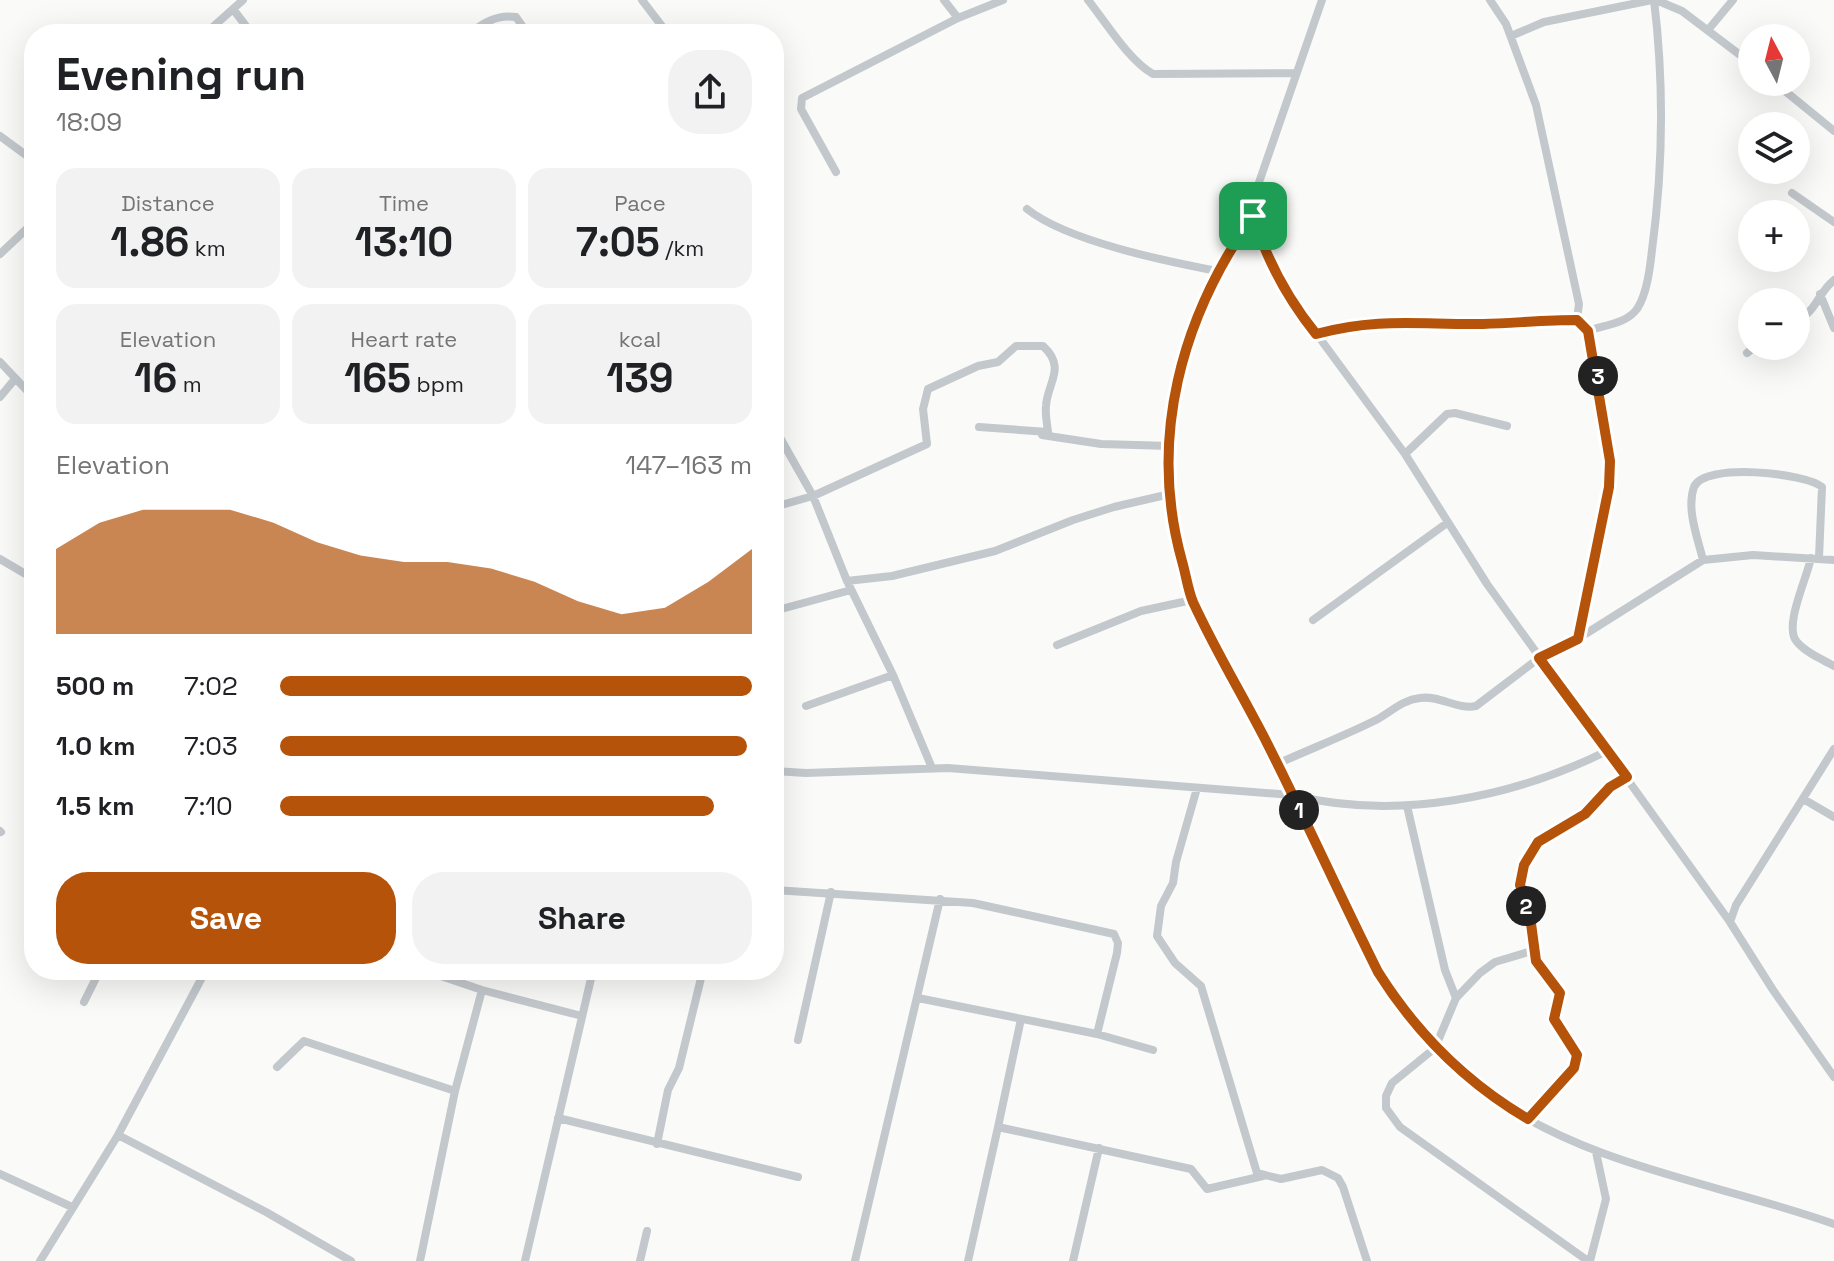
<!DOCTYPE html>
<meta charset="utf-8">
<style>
:root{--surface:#fff;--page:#f2f2f2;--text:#202124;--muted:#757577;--accent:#b45309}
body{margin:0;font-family:"Space Grotesk",sans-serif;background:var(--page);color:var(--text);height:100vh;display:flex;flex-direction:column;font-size:30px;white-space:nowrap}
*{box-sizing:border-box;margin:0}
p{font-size:26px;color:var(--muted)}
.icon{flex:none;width:44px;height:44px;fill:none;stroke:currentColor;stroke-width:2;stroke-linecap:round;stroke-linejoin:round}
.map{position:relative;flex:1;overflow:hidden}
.drawer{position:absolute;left:24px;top:24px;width:760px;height:956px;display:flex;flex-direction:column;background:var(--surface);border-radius:32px;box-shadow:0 8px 32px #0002}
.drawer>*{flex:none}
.needle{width:52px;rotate:353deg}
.tools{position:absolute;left:1738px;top:24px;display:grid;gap:16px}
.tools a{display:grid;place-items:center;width:72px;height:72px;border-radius:50%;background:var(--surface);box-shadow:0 8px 32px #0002;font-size:40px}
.pin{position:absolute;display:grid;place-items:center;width:68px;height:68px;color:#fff;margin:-34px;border-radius:16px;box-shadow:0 4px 12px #0006}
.km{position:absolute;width:40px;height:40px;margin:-20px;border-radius:50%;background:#222;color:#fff;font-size:22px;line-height:40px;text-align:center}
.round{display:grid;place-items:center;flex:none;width:84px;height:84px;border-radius:32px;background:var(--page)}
.head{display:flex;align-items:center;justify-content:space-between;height:136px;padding:0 32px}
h1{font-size:44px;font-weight:700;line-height:60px}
.metrics{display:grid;grid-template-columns:repeat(3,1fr);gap:12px;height:136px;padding:8px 32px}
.metrics div{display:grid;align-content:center;border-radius:20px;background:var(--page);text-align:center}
.metrics b{font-size:40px;font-weight:700}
.metrics small{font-size:22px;font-weight:400}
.metrics p{font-size:22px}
.chart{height:224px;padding:16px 32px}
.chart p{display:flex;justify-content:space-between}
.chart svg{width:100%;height:144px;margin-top:8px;fill:var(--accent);opacity:.7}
.action{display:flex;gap:16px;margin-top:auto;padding:16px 32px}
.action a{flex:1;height:92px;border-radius:32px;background:var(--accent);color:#fff;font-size:32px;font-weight:700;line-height:92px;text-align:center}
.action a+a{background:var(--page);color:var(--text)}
ul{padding:0 32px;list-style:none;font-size:26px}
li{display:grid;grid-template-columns:128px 96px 1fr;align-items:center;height:60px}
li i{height:20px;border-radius:10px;background:var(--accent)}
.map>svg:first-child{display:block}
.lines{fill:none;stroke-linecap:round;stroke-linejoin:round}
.minor{stroke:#c3c8cc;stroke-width:8}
.route-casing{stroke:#fff;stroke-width:16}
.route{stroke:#b45309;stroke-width:10}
</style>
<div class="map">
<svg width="1834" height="1261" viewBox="0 0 1834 1261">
<rect width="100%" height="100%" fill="#fafaf8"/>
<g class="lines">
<path class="minor" d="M642,0L668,34
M944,0L958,18
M1088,0C1105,21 1129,61 1153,74L1296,73
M1322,0L1255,194C1251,229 1231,243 1216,273C1186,333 1171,392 1169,460C1168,500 1177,565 1193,602C1218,657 1251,708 1277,762C1334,881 1379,1017 1491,1096C1593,1168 1719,1183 1834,1224
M1490,0L1506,24L1536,105L1579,304L1577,320L1588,331L1610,461L1609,487L1578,639
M1656,0L1682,11L1752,64
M233,9L252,34
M1708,30L1733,0
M205,34L243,0
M470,34C483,22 498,14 516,17L528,34
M1511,36L1544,22L1652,0
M1774,82L1834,131
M0,136L34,161
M836,172L801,109L802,98L958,18L1003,0
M1792,193L1834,222
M1027,209C1067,241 1165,261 1217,271
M1253,216L1265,254L1285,291L1405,454L1487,584L1730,922L1773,990L1834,1077
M0,254L34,222
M1820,294L1834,328
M1796,321C1818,310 1816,295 1834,280
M1588,331C1604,325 1626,324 1637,309C1647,294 1650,268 1652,250C1663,168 1664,82 1654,0
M1316,334L1381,321L1484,324L1577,320
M1747,353L1756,346
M0,362L34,398
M0,397L15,379
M774,427L813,496L847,581L893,675L932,768
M979,427L1048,432L1042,435L1101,444L1170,446
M1405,454L1447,414L1455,413L1507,426
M774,507L813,496L927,444L923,409L928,389L978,366L998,362L1016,346H1043C1067,368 1047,383 1046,406C1045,414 1047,423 1048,432
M1811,558C1807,578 1783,627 1797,642C1806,653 1822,659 1834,666
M0,559L34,579
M1703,560C1698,539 1686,509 1694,487C1704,462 1806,473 1822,487L1819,558
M847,581L892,576L995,551L1073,520L1114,507L1170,494
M774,611L851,590
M1313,620L1447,523
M1057,645L1141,611L1192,600
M806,706L893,675
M1277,764C1310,749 1344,736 1376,720C1391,712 1402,700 1420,698C1440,695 1457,710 1476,706L1539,658L1587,633L1703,560L1753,555L1834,560
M774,771L806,773L948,768L1292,795C1397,821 1513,798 1609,750
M1197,788L1176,862L1173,883L1161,906L1157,936L1175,963L1201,986L1257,1173L1281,1179L1322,1170L1338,1178L1343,1187L1367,1261
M1805,800L1834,817
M1407,806L1445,970L1456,998
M0,831L1,832
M774,890L973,903L1114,934L1118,943L1117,953L1097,1034
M1730,922L1736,905L1834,749
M1535,950L1495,962L1480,973L1456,998L1435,1048L1392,1083L1386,1096V1108L1400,1127L1588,1261
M423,970L482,990L582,1016
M918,998L1097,1034L1153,1050
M84,1002L100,970
M1021,1019L998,1127L1191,1169L1207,1189L1263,1176
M798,1040L831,892
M277,1067L304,1041L455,1091
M558,1118L798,1177
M1528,1119L1574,1068L1577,1055L1554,1019L1560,993L1536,961L1530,916L1520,885L1524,865L1538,842L1585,814L1610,787L1627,777
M118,1135L266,1212L351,1261
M657,1144L668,1090L679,1068L703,970
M0,1174L72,1207
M40,1261L118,1135L206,970
M420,1261L455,1091L482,990
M525,1261L593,970
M640,1261L647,1231
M855,1261L940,899
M968,1261L998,1127
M1073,1261L1099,1148
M1590,1261L1606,1199L1596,1152"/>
</g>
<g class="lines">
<g class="route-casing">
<path id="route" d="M1253,216C1267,261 1287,298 1316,334C1379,317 1421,325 1483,324C1515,323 1546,320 1577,320L1588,331L1610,461L1609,487L1578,639L1539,658L1627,777L1610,787L1585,814L1538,842L1524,865L1520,885L1530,916L1536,961L1560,993L1554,1019L1577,1055L1574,1068L1528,1119C1465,1082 1417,1034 1378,972C1340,896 1305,818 1267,743C1243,696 1215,650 1193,602C1188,590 1186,575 1182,561C1148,439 1181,318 1253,216Z"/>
</g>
<use href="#route" class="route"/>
</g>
</svg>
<div class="tools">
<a><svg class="needle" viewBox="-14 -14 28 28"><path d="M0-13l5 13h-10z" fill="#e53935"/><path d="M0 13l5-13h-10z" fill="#757577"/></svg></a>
<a><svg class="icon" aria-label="layers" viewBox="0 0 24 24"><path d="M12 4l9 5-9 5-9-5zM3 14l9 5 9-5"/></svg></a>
<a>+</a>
<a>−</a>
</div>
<div class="pin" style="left:1253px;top:216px;background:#1e9e55"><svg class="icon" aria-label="arrive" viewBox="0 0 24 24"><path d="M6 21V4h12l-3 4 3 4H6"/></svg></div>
<b class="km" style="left:1299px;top:810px">1</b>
<b class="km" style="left:1526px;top:906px">2</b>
<b class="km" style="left:1598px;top:376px">3</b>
<section class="drawer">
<div class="head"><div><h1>Evening run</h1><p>18:09</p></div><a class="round"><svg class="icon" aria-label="share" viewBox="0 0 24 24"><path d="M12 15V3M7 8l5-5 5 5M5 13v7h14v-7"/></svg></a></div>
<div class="metrics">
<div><p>Distance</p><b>1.86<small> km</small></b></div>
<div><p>Time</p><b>13:10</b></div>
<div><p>Pace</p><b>7:05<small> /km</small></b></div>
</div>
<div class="metrics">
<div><p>Elevation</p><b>16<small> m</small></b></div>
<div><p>Heart rate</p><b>165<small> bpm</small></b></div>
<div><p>kcal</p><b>139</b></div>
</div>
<div class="chart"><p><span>Elevation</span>147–163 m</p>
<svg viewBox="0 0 160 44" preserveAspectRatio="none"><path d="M0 44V18L10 10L20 6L30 6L40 6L50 10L60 16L70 20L80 22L90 22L100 24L110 28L120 34L130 38L140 36L150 28L160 18V44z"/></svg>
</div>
<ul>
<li><b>500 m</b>7:02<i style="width:100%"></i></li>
<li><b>1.0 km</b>7:03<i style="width:99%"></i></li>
<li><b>1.5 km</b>7:10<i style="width:92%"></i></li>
</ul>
<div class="action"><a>Save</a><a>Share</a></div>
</section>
</div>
